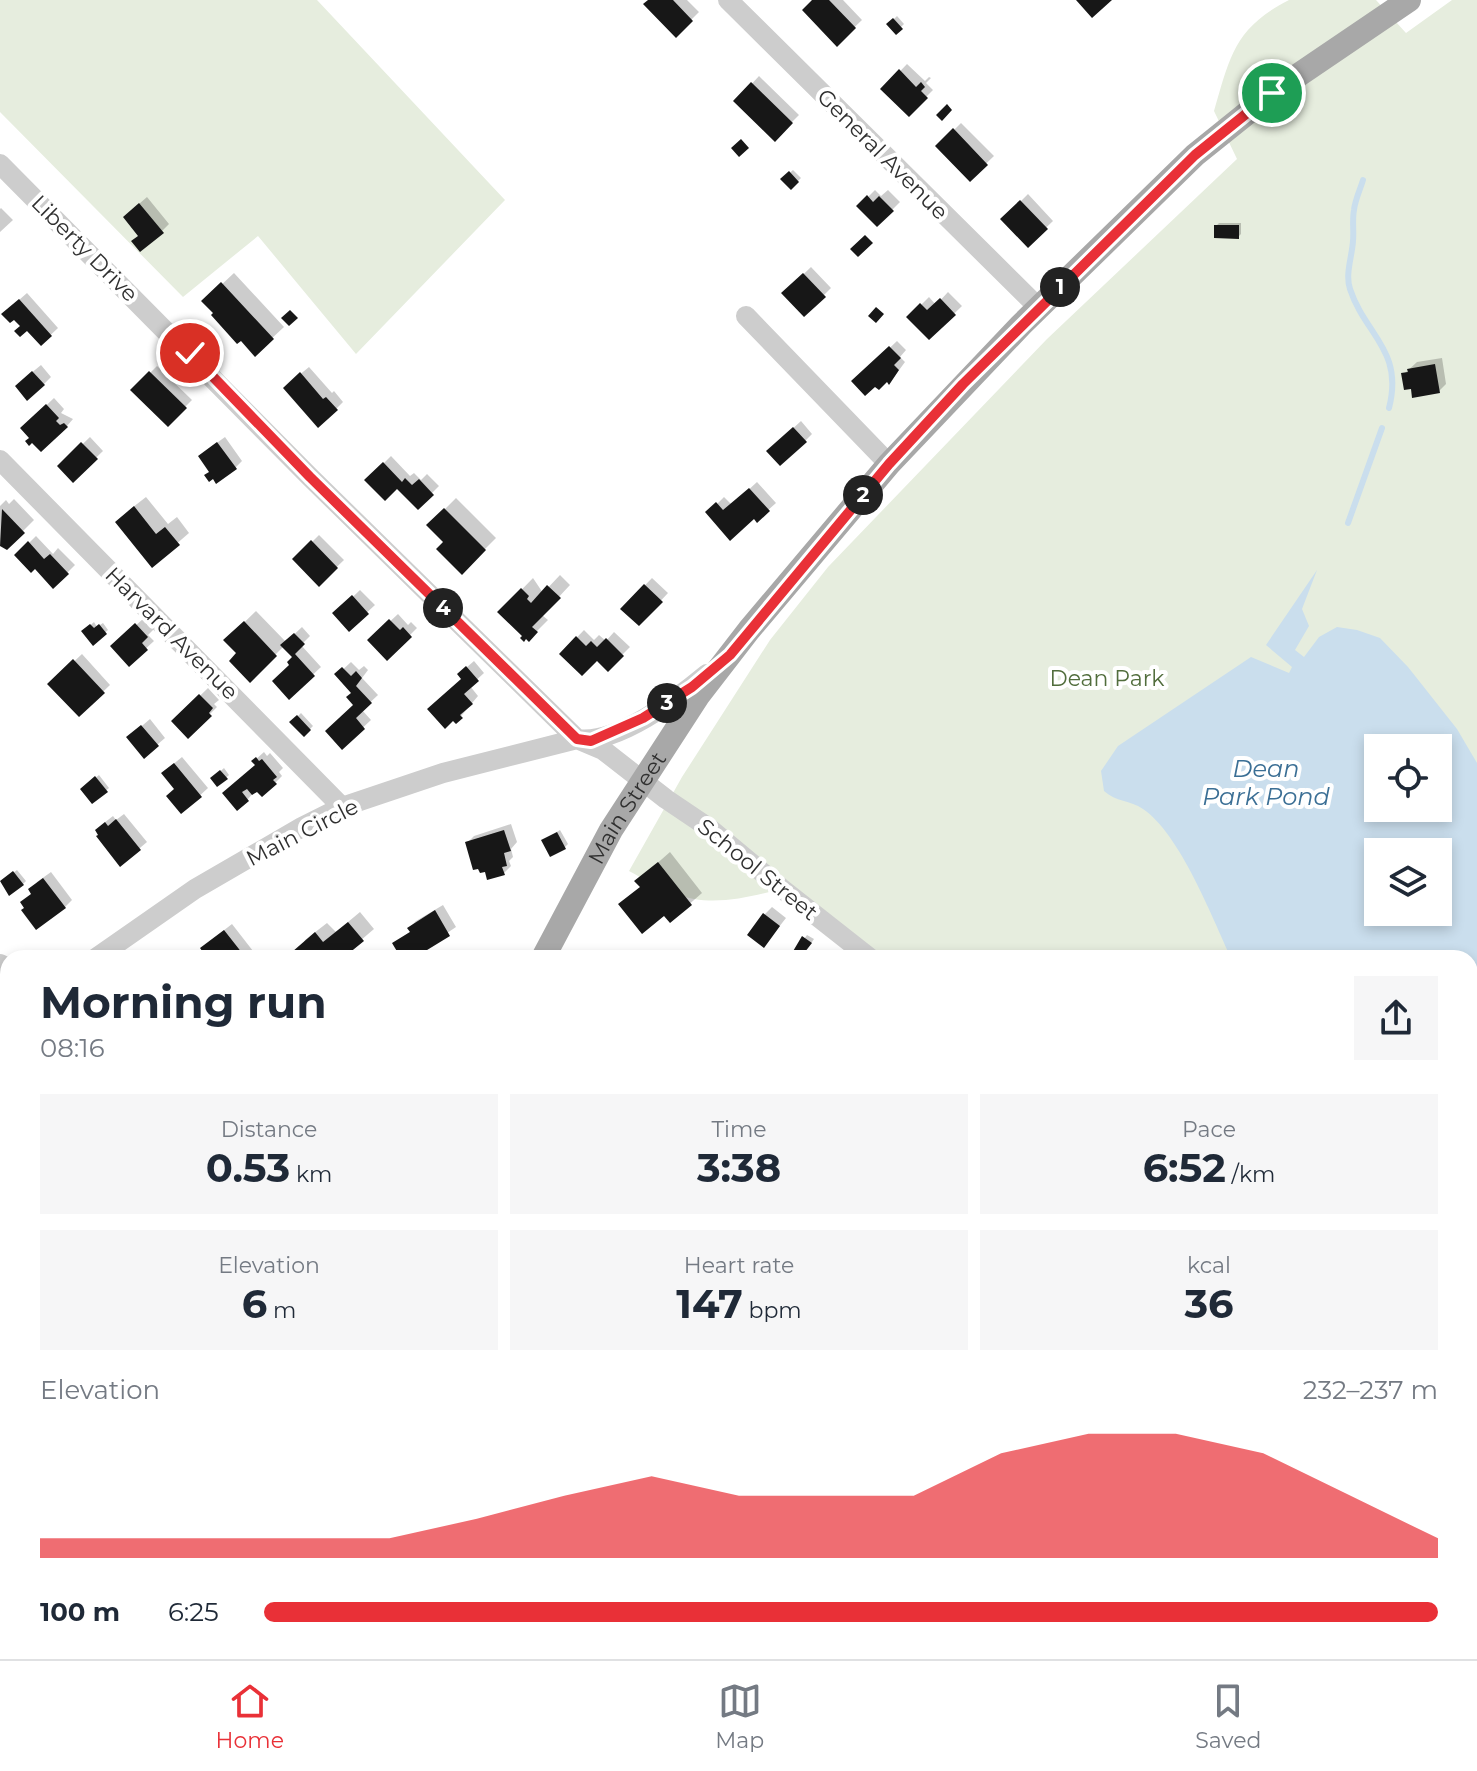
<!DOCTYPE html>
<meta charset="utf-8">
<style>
:root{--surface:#fff;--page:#f6f6f7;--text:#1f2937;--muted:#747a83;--line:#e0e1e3;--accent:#e93037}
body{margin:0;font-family:Montserrat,sans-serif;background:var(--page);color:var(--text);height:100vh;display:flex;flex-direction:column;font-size:30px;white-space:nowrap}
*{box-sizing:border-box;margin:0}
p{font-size:26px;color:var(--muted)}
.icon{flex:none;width:44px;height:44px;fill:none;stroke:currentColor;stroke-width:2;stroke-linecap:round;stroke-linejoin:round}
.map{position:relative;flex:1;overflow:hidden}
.sheet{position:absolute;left:0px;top:950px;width:1478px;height:710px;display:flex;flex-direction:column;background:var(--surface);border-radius:24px 24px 0 0;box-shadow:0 4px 12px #0003}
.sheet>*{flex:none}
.tools{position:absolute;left:1364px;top:734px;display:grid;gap:16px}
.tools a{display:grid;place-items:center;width:88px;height:88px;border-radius:0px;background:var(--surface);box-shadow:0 4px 12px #0003;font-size:40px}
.pin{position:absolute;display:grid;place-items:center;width:68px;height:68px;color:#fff;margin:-34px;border:4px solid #fff;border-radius:50%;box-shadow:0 2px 8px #0007}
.km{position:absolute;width:40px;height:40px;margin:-20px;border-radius:50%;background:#222;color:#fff;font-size:22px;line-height:40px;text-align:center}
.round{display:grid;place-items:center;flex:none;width:84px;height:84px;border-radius:0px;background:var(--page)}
.head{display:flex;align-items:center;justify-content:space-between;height:136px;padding:0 40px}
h1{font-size:44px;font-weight:700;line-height:60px}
.stats{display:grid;grid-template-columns:repeat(3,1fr);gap:12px;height:136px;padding:8px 40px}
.stats div{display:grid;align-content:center;border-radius:0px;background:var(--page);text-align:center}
.stats b{font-size:40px;font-weight:700}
.stats small{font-size:22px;font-weight:400}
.stats p{font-size:22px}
.chart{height:224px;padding:16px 40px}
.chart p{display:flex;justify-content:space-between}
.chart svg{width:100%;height:144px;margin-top:8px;fill:var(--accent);opacity:.7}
ul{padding:0 40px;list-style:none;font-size:26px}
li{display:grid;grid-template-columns:128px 96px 1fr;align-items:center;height:60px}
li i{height:20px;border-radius:10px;background:var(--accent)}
.menu{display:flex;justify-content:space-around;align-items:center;height:112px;border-top:2px solid var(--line);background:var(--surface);font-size:22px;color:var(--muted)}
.menu a{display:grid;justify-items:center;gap:4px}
.menu .current{color:var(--accent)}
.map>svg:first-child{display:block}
.green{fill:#e6edde;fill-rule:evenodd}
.water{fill:#cadeed;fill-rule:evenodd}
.shadow{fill:#0003}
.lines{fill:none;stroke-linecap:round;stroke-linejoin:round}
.stream{stroke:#cadeed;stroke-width:6}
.building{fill:#171717}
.minor{stroke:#cdcdcd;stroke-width:20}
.major{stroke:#a8a8a8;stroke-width:24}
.route-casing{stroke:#fff;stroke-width:16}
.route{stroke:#e93037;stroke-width:10}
.labels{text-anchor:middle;stroke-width:8;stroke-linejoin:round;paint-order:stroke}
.street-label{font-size:22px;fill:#303030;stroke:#fff}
.park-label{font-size:22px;fill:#516d3c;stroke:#fff}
.water-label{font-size:24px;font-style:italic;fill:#3b6f95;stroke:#fff}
</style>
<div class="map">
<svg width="1477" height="1659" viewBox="0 0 1477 1659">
<rect width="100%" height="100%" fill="#fff"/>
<path class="green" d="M0,0H317L505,200L356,354L258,236L183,297L0,112Z
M1289,0H1376L1406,33L1452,0H1477V1659H1471L1470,1652V958H870L781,889C746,898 710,907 675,894C659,889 644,879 629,871L682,777L770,640L828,567L1047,339L1237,159L1214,111C1230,57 1234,28 1289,0ZM1378,748H1438V808H1378ZM1378,852H1438V912H1378Z"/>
<path class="water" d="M1317,570L1302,609L1309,626L1295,650L1304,657L1319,637L1337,627L1357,630L1380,638L1408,667L1457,729L1477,763V1297L1470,1288V958H1231C1212,917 1180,834 1143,809C1130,800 1116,802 1104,791L1101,771L1118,746L1251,657L1289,673L1292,667L1266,645ZM1378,748H1438V808H1378ZM1378,852H1438V912H1378Z"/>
<path class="shadow" d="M650,0H687L699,12L676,35Z
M814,0H843L862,20L837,44Z
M897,16L904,24L896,32L889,24Z
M907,64L925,81L929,77L931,78L926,83L933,90L909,114L883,89Z
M759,76L799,115L775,139L736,101Z
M961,123L994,156L970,179L938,146Z
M793,170L801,178L791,188L783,179Z
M875,190L881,196L888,190L900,202L877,225L859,206Z
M1028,194L1053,221L1028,245L1003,219Z
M147,197L169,224L162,231L140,235L132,210Z
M1,208L13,220L0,232V209Z
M1219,223H1241V234L1238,237L1216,226Z
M811,267L831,288L804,315L784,293Z
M234,273L284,327L255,354L204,301Z
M948,292L962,306L929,338L909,317L929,297L936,305Z
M27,293L58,328L41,344L22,326L11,307Z
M897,341L906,350L900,357L905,362L894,377L854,382Z
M1442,358L1446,384L1439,391L1413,387L1404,374L1417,362Z
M41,365L51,377L44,384L24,379Z
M157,366L192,400L168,424L133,390Z
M309,367L332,393L334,391L343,402L336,409L292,381Z
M54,398L64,409L61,413L73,419L67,426L32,437L30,421Z
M801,421L812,434L805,441L776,444Z
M90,437L103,451L73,480L60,466Z
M225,437L242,461L235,468L211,471L207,450Z
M391,456L410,476L414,473L421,480L427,474L439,486L418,507L397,486L367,480Z
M757,482L776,503L757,520L754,516L708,513L724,497L732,505Z
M146,497L168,524L177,517L189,533L152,565L128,511Z
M456,498L496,538L462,572L446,542L429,525Z
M14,499L34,520L7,547L0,543V506L6,500L9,504Z
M319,535L344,560L319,584L295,559Z
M36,536L53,554L58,548L75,565L54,586L35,567L17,555Z
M560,575L570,585L542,615L548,620L529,639L500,612L533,578L543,593Z
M652,578L668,593L639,624L623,608Z
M360,590L375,605L349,629L335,614Z
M256,611L286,642L302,627L310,636L301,645L321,667L289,697L294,657L284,646L250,680L239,654L226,640Z
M398,614L408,625L411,622L417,628L387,658L370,640Z
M144,618L154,629L148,635L154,641L129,664L113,646Z
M94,622L97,627L103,623L108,630L93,643L84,631Z
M584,630L594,640L599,635L606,641L614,632L630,647L608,669L597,658L562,653Z
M82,654L110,685L79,715L50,684Z
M474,661L484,673L470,686L478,696L457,721L463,679L459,674Z
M351,662L359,670L364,666L368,670L362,678L378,695L362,710L371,720L342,747L356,704L354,692L337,675Z
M208,688L219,700L214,704L217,707L188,736L174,721Z
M301,713L313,726L304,735L292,722Z
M150,719L165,738L144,756L136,731Z
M264,752L267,756L270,753L283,768L279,772L282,776L275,783L257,789L248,799L225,793L257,765L254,761Z
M182,757L208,788L182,812L171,766Z
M224,768L229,775L218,785L213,778Z
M99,775L109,788L92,802L82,789Z
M124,814L147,842L121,864L104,823L113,816L116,820Z
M511,824L517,842L511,849L513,857L509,861L511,866L504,873L486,869L467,843L474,836Z
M560,830L568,844L565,847L547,838Z
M670,852L702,893L670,921L637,881Z
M17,870L26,881L23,884L4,880Z
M51,872L72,900L65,907L33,893L37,882Z
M443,905L456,927L410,958H403L394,943L411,931L409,928L416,921Z
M772,907L786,918L764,946L765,914Z
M360,912L374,929L340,958H332L328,952L321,958H299L305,940L327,923L336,932Z
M232,924L253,951L246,958H210V941Z
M807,935L814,939L802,957L795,952Z
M0,1255L8,1258V1317L0,1323Z
M362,1652H380L373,1659Z
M621,1652H626L635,1658L614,1659Z
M1032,1652H1075L1068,1659H1023Z
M1344,1652H1403L1405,1654L1400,1659H1349Z"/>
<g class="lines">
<path class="stream" d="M1363,180C1360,190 1355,200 1354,210C1352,220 1354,231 1353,241C1352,257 1345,274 1350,289C1365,335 1404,350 1389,408
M1348,523L1382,428"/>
</g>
<path class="building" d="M648,0H673L693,21L676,38L643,4Z
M812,0H829L856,28L837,47L802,10Z
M1076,0H1112L1092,18Z
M893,18L903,29L896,35L886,24Z
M899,69L916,87L921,82L925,87L921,91L928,98L909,117L880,89Z
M751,82L793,123L775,142L733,101Z
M947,104L952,110L942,121L936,115Z
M953,128L988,165L970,182L935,146Z
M741,139L749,148L739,157L731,148Z
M789,171L799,182L791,190L780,179Z
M867,195L873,202L879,196L894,211L877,227L856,206Z
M1020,200L1048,229L1028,248L1000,219Z
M139,203L164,233L140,252L131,241L138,236L123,217Z
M1214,225H1239V239L1214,238Z
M865,235L873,243L858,257L850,249Z
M803,273L826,297L804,317L781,293Z
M221,282L274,339L255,357L241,341L237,344L211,315L213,313L201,301Z
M940,298L956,315L929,340L906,317L920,303L927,310Z
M19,299L52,336L41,346L27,331L20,337L14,331L20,326L14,320L10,323L1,314Z
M876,307L884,314L876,323L868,316Z
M290,310L298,318L289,326L281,318Z
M889,346L901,358L894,365L899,370L889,385L887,382L879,390L875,387L865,396L851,381Z
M1435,364L1440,393L1412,398L1411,389L1404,390L1401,373L1408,372L1407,369Z
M32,371L45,385L27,401L15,386Z
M149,371L187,408L168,427L130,390Z
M300,372L323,399L326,397L338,410L318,428L283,388Z
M46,404L59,418L56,421L60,425L64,423L68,427L41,452L32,443L29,446L25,441L29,438L20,428Z
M793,427L807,442L780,466L766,451Z
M81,442L98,459L73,483L57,466Z
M217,442L237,469L216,484L213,479L209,482L204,475L209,472L198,456Z
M383,462L402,482L405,478L412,485L419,479L434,495L418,510L397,489L385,501L364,480Z
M749,488L770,511L757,523L754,519L730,541L705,512L716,502L723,510Z
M134,506L156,534L165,527L180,545L152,568L115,522Z
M444,508L486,550L462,575L436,549L443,542L426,525Z
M2,509L25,533L7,550L0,546Z
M311,540L338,568L319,587L292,559Z
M28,541L44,559L50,554L69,574L53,589L35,569L31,573L14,555Z
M644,584L663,602L639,626L620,609Z
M547,585L561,598L532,627L538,632L529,642L526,639L524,642L520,638L522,636L497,612L521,588L529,596L527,599L531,603Z
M352,595L369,614L349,632L332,613Z
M389,619L400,630L403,627L412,637L387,661L367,640Z
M244,621L277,656L250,683L229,661L236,653L223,640Z
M135,623L148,637L142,643L148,650L129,667L110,646Z
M90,624L94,628L99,624L107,634L93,646L81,631Z
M294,633L305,644L295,654L315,676L289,700L272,681L289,665L287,662L292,657L280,645Z
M576,636L586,646L591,641L597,647L606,638L624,656L608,672L597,661L582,676L559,654Z
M73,659L105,693L79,717L47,684Z
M466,666L479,681L464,694L473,704L460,715L463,718L456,724L453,721L445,729L427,709L461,679L457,674Z
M342,667L351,676L356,671L362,678L356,686L372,703L356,718L365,729L342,750L325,731L353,705L346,697L351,693L334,674Z
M199,694L213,708L209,713L212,716L188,739L171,721Z
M297,715L311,730L304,737L289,722Z
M141,725L159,746L144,759L126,737Z
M256,757L259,761L262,759L277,777L273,780L277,784L262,797L257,792L252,795L247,789L242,792L249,801L237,811L222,793L255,765L251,761Z
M174,763L202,797L181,814L166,796L174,789L161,773Z
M220,770L228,779L217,787L210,778Z
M95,776L108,792L92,804L80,789Z
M116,819L141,850L120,867L96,836L98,835L95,830L105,822L108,826Z
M504,830L511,851L504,853L507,866L502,867L505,875L487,880L485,872L480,873L478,869L473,870L465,842Z
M557,832L566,849L550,857L541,840Z
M658,862L692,905L670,923L664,916L642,934L618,904L640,887L634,881Z
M13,871L24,885L9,896L0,881Z
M43,878L66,908L36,930L21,910L24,908L20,902L31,894L28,889Z
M435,910L450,936L414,958H401L392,943L410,932L407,928Z
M763,913L780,926L764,948L747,935Z
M348,922L364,941L343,958H330L328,955L324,958H297L292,952L315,932L323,942Z
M224,930L246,958H207L200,948Z
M802,936L812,943L800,958L792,953Z
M0,1270L8,1273L5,1306L8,1307V1319L3,1317L0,1324Z
M8,1498V1578L0,1574V1517Z
M1032,1652H1066L1059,1657L1060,1659H1023Z
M1341,1652H1383L1389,1659H1347Z"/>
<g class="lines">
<path class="minor" d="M728,0L1039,308
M0,164L310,477L577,739C616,745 677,699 707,674
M746,316L889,464
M0,460L342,807
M96,958L195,889L302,827L342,807L443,773L577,739L603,750L666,799L709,828L781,888L870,958
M0,964L8,968
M0,1039L8,1029
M1460,1652L1465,1659
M1200,1659L1209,1652"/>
<g class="major">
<path id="s1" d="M543,958L611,830L698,696L749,630L889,464L1021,325L1195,155L1272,93L1409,0"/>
<path d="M257,1659L259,1652"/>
</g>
</g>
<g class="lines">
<g class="route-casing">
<path id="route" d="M190,353L310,477L577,739L591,741L643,718L692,687L730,655L889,464L963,384L1195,155L1272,93"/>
</g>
<use href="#route" class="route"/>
</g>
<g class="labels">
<g class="street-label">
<text transform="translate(883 154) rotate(45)" y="8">General Avenue</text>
<text transform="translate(85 248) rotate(45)" y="8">Liberty Drive</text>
<text transform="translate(172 633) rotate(45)" y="8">Harvard Avenue</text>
<text dy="8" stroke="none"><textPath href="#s1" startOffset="172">Main Street</textPath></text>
<text transform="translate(302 832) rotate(-27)" y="8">Main Circle</text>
<text transform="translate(758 869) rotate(39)" y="8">School Street</text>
</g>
<g class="park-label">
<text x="1107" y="686">Dean Park</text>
</g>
<g class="water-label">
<text x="1266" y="777">Dean<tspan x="1266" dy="28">Park Pond</tspan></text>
</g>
</g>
</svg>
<div class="tools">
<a><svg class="icon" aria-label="locate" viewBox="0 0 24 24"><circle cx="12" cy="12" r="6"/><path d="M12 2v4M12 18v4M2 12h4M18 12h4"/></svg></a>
<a><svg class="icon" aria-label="layers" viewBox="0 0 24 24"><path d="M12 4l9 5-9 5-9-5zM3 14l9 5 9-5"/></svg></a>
</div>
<div class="pin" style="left:1272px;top:93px;background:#1e9e55"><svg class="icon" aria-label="arrive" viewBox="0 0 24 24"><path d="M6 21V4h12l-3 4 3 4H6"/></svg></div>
<div class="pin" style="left:190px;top:353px;background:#d93025"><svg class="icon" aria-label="check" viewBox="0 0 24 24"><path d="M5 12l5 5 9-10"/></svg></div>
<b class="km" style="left:1060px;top:287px">1</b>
<b class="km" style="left:863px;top:495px">2</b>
<b class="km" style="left:667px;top:703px">3</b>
<b class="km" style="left:443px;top:608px">4</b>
<section class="sheet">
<div class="head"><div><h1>Morning run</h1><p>08:16</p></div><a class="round"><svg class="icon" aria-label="share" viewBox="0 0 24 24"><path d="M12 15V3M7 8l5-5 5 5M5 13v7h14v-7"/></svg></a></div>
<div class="stats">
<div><p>Distance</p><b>0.53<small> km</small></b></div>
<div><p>Time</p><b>3:38</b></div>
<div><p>Pace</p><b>6:52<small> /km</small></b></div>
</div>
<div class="stats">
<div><p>Elevation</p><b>6<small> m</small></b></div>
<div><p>Heart rate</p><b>147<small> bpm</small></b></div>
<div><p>kcal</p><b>36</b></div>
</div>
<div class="chart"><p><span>Elevation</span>232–237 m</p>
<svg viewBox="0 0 160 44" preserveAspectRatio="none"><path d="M0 44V38L10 38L20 38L30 38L40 38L50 32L60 25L70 19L80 25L90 25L100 25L110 12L120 6L130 6L140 12L150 25L160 38V44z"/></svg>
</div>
<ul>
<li><b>100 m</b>6:25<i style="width:100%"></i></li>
</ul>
</section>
</div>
<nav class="menu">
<a class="current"><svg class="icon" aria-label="home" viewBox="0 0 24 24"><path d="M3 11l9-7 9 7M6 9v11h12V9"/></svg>Home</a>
<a><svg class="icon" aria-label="map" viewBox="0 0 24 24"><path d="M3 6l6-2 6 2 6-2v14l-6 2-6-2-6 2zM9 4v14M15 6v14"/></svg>Map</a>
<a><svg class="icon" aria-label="saved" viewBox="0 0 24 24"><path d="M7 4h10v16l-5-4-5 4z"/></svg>Saved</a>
</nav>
